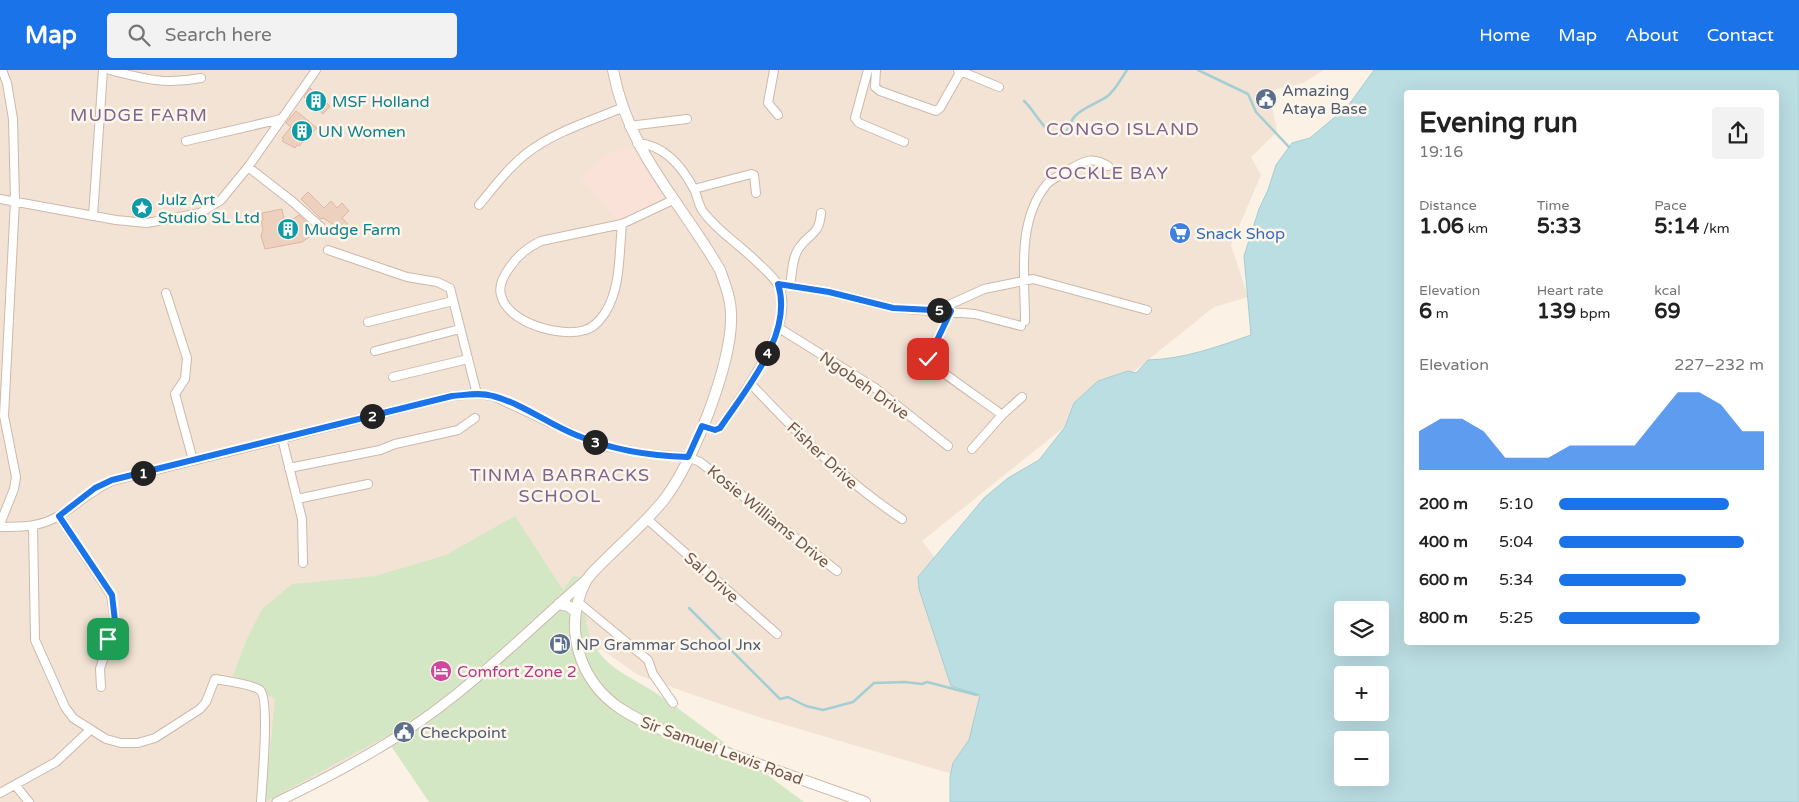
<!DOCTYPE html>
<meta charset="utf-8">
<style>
:root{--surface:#fff;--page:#f2f2f2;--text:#222;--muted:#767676;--accent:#1a73e8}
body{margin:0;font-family:"Varela Round",sans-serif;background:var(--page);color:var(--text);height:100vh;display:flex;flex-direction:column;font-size:19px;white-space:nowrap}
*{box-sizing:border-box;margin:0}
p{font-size:16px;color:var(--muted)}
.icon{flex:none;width:28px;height:28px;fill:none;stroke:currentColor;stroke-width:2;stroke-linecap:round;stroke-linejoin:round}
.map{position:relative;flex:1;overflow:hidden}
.sheet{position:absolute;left:1404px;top:20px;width:375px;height:555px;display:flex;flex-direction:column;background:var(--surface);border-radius:5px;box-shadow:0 5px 20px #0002}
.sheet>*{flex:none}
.controls{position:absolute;left:1334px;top:531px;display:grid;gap:10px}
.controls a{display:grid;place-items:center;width:55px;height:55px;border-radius:5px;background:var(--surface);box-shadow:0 5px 20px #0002;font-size:25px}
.pin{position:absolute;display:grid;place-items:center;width:42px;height:42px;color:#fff;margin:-21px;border-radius:10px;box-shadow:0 2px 8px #0006}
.km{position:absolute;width:25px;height:25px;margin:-12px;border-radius:50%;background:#222;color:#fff;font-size:14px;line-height:25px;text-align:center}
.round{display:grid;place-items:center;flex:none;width:52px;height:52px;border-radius:5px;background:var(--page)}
.head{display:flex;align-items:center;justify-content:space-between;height:85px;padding:0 15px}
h1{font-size:28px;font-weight:800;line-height:38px}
.metrics{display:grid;grid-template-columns:repeat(3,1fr);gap:8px;height:85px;padding:5px 15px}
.metrics div{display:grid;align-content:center}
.metrics b{font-size:21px;font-weight:800}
.metrics small{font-size:14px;font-weight:400}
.metrics p{font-size:14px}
.chart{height:140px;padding:10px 15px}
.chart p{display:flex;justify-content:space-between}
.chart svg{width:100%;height:90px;margin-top:5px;fill:var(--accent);opacity:.7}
ul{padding:0 15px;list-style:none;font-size:16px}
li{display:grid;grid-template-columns:80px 60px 1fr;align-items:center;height:38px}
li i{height:12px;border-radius:6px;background:var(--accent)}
header{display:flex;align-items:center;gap:30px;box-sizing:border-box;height:70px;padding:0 25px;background:var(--accent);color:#fff}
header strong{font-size:24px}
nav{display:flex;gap:28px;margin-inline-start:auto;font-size:18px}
.search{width:350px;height:45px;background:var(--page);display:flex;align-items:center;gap:12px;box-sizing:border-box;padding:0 18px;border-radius:5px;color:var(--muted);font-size:19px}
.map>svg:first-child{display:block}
.residential{fill:#f2e3d4}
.commercial{fill:#fae2d9}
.green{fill:#d4e7c5}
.water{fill:#bbdee3;stroke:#a2ced4;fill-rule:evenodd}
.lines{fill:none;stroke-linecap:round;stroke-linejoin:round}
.stream{stroke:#a2ced4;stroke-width:2.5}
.building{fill:#eed0bf;stroke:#e0b6a0}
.minor-casing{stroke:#ccb9ac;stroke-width:10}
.tertiary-casing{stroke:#ccb9ac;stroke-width:11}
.secondary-casing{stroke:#d0bbad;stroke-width:12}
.minor{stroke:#fff;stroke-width:8}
.tertiary{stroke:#fff;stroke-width:9}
.secondary{stroke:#fff;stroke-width:10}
.route-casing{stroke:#fff;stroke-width:10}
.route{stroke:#1a73e8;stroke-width:6}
.labels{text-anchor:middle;stroke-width:5;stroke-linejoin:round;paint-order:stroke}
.service-label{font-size:16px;fill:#4e5e75;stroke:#fef6eb;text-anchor:start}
.culture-label{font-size:16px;fill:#0d838f;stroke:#fef6eb;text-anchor:start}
.shop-label{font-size:16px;fill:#366cbe;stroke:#fef6eb;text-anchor:start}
.street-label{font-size:16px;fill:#72584c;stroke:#fef6eb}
.hotel-label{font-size:16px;fill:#b23c85;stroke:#fef6eb;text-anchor:start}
.neighbourhood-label{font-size:18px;letter-spacing:1px;fill:#7e648e;stroke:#fef6eb}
</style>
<header>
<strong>Map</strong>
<div class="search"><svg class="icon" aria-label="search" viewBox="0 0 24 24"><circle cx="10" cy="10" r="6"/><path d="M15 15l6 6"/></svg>Search here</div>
<nav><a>Home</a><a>Map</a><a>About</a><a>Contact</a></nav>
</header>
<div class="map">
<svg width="1799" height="732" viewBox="0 0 1799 732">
<rect width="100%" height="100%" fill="#fbf1e5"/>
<path class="residential" d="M0,0H1324L1303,13L1269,21L1277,62L1251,87L1261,105L1231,175L1248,227L1214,237L922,471L1000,571L986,714L759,647L688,623L638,605L601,579L276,732H0Z"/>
<path class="commercial" d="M631,76L663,128L640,142L616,150L580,108L607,84Z"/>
<path class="green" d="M515,446L563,520L573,506L582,507L585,510C584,535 583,560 598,581C612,601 637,610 656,623C706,658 755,696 804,732H429L385,667L265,732L275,629L232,608L246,571L262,539L292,514L375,506L446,485Z"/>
<path class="water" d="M1374,0H1799V732H950V707L953,693L969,670L980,625L951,616L919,519L918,507L984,428L1008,408L1039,390L1065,357L1074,333L1098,311L1128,301L1136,303L1148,290C1184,289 1217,277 1251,265L1244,186L1259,139L1268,120L1276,95L1292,73L1310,68L1348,36ZM1406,22H1776V572H1406ZM1342,540H1380V578H1342ZM1342,605H1380V642H1342ZM1342,670H1380V708H1342Z"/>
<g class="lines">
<path class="stream" d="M1198,0L1248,24L1256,42L1289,77
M1024,31C1036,41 1044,66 1062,65C1071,60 1069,52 1075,46C1085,36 1099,33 1109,25C1119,15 1120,10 1127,0
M689,538L780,629L788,627L806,636L823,640L853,632L874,613L905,612L922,614L927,612L977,625"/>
</g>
<path class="building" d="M310,18L330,36L323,44L304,27Z
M296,41L317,58L299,76L297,75L295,78L282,71L284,69L282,68L291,57L286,53Z
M308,122L324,138L331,131L337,138L342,133L349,141L342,148L348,154L339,158L323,148L321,149L301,129Z
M282,139L285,155L299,145L316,162L302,172L265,179L261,166L263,159L261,151L263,150L262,143Z"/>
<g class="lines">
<g class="minor-casing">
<path id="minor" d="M110,0C144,9 165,15 201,8
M774,0L768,33L778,45
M868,0L855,48L859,53L904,72
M876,0L875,17L880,21L936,41L940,38L961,1
M958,0L999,17
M629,56L687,49
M186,71L281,49
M637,73C664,75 681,95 694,119C697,125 698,133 702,140C716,160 740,175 757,192C764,199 774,207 778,215C799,253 740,327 720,358L715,360L702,356
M248,97L293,132L322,158
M694,119L751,104L754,105L756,123
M0,129L116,150L147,153L200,143L221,130L248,97L316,0
M479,135C494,117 508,98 527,83C554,62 590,51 622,38
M93,146L103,0
M622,154C619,183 621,218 605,243C600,250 594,258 585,260C561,268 507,253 501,225C498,215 504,205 510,197C518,185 528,177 541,171L622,154L673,130
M328,180L407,207L437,212L450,218L477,324
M778,214L829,222L893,238L975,244L1021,256
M790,216C792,205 792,187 799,178C810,162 819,166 821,143
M166,223L187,288L185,309L175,324L193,390
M940,239L984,219L1033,209L1147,240
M951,241L928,289C931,296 991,336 1002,345
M1025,251C1025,207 1016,151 1047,114C1053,108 1063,104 1070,99C1085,91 1092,86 1108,96
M368,252L453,231
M779,258L875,318L948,376
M375,281L460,259
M393,307L468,289
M750,313C797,363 845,411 902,449
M282,368L302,449L303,493
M972,379L1002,345L1022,327
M289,398L380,380L395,374L458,360L475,348
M297,429L368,414
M59,446L111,525L115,551L100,599L101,617
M647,449L777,564
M0,454L14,419L16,407L4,346L15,131L13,49L7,13L2,0
M33,456L35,570L65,637L73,648L106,669L121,673H138L155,668L200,639L206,632L215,609C225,611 252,614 260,620C270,629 262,715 261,732
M0,457C21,457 42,457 60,445C78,434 92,420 112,411L452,326L477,324L493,326L576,365L609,377L647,384L688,387L700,392L837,501
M578,532L648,590L653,604L673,633
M16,716L29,732
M0,723L56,692L90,660"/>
</g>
<g class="tertiary-casing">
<path id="tertiary" d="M277,732C321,711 365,688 406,661C472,618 527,561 586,510"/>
</g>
<g class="secondary-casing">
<path id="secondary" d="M613,0C629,84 680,130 720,200C725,214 731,229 731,245C733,291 693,394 663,431C646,452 624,471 604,491C598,497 590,504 586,511C562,557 579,611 621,639C652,659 689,670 724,682C771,699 818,715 865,732
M559,534L568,536L576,542"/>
</g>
<use href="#minor" class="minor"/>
<use href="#tertiary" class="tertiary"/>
<use href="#secondary" class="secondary"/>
</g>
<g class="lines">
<g class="route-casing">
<path id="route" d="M108,569L115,551L112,525L59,446L95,418L112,410L452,326C466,325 480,322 493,326C523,334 548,354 576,365C612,380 650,386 688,387L702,356L715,360L720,358C746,319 794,264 778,214L829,222L893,238L951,241L928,289"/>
</g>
<use href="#route" class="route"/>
</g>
<defs>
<g id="civic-disc" transform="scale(1.125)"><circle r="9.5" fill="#5c6f8a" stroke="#fef6eb"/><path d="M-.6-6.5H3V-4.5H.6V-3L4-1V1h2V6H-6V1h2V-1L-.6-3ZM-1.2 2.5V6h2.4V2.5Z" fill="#fff"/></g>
<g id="building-disc" transform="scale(1.125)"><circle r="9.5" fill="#0f9aa8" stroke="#fef6eb"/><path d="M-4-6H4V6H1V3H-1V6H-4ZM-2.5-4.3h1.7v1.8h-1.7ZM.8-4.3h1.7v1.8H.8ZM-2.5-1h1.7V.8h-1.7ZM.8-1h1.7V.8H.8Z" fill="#fff"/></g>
<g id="sight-disc" transform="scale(1.125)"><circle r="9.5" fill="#0f9aa8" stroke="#fef6eb"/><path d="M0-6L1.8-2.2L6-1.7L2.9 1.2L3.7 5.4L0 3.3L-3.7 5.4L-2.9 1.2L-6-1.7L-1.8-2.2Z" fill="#fff"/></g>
<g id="supermarket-disc" transform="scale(1.125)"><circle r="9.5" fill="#3f7fe0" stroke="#fef6eb"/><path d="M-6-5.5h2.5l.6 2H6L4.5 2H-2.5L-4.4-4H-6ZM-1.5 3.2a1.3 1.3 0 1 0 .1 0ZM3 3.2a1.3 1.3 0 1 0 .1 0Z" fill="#fff"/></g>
<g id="fuel-disc" transform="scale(1.125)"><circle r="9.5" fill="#5c6f8a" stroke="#fef6eb"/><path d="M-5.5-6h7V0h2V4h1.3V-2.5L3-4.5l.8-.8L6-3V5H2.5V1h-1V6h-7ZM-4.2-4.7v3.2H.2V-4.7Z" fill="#fff"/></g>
<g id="hotel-disc" transform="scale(1.125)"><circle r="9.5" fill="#d1479c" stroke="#fef6eb"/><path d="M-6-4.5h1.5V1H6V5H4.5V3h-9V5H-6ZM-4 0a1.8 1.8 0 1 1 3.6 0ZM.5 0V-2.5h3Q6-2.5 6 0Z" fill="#fff"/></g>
</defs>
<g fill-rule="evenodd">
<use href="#civic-disc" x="1266" y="29"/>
<use href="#building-disc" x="316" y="31"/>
<use href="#building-disc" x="302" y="61"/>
<use href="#sight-disc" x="142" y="138"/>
<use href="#building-disc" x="288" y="159"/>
<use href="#supermarket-disc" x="1180" y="163"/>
<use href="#fuel-disc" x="560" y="574"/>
<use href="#hotel-disc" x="441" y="601"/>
<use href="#civic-disc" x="404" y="662"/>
</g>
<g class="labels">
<g class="service-label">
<text x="1282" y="26">Amazing<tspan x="1282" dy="18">Ataya Base</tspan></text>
<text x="576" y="580">NP Grammar School Jnx</text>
<text x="420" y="668">Checkpoint</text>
</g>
<g class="culture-label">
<text x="332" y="37">MSF Holland</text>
<text x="318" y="67">UN Women</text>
<text x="158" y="135">Julz Art<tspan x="158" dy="18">Studio SL Ltd</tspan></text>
<text x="304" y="165">Mudge Farm</text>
</g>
<g class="shop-label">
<text x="1196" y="169">Snack Shop</text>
</g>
<g class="street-label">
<text transform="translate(865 315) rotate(35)" y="6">Ngobeh Drive</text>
<text transform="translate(823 385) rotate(43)" y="6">Fisher Drive</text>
<text transform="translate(769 446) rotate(39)" y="6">Kosie Williams Drive</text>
<text transform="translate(712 507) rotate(42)" y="6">Sal Drive</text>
<text transform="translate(722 680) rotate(20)" y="6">Sir Samuel Lewis Road</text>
</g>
<g class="hotel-label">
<text x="457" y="607">Comfort Zone 2</text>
</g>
<g class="neighbourhood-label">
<text x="139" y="51">MUDGE FARM</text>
<text x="1123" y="65">CONGO ISLAND</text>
<text x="1107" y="109">COCKLE BAY</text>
<text x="560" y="411">TINMA BARRACKS<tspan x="560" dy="21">SCHOOL</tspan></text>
</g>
</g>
</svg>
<div class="controls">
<a><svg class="icon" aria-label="layers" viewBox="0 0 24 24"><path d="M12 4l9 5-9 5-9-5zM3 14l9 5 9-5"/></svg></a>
<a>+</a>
<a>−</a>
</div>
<div class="pin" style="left:108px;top:569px;background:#1e9e55"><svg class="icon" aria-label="arrive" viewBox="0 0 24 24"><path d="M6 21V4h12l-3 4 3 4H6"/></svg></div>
<div class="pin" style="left:928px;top:289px;background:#d93025"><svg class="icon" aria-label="check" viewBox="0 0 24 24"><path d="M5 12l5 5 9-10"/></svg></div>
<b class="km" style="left:143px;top:403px">1</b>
<b class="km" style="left:372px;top:346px">2</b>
<b class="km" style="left:595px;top:372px">3</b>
<b class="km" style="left:767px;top:283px">4</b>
<b class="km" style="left:939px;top:240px">5</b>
<section class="sheet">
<div class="head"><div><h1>Evening run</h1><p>19:16</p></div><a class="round"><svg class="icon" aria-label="share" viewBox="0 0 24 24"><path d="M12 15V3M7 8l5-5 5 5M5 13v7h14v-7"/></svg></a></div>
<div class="metrics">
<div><p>Distance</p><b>1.06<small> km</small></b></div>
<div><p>Time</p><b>5:33</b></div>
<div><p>Pace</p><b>5:14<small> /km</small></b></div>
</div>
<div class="metrics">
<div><p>Elevation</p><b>6<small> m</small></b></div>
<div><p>Heart rate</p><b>139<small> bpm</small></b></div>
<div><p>kcal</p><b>69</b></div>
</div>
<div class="chart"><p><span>Elevation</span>227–232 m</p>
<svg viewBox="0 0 160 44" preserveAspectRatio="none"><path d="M0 44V25L10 19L20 19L30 25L40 38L50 38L60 38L70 32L80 32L90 32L100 32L110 19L120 6L130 6L140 12L150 25L160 25V44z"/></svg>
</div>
<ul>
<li><b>200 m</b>5:10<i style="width:83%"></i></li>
<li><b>400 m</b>5:04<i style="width:90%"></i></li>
<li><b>600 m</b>5:34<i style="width:62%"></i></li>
<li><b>800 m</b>5:25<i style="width:69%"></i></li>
</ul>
</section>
</div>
